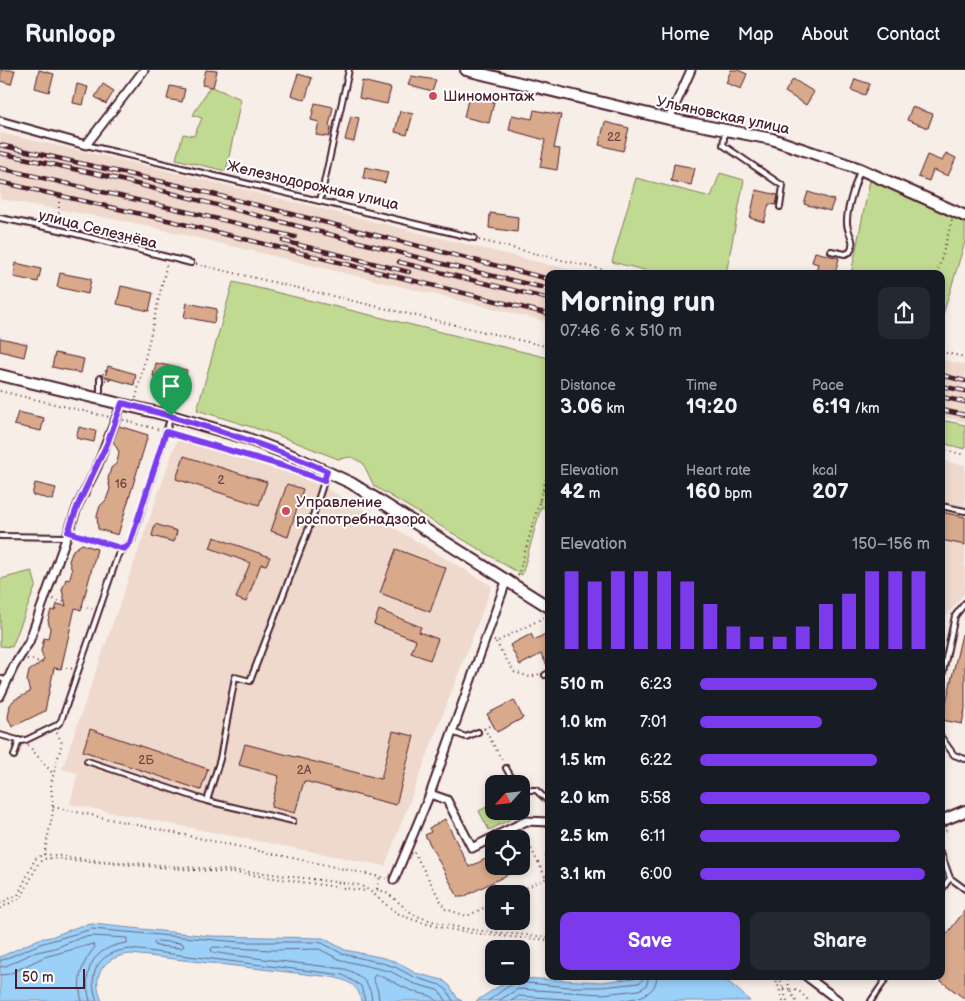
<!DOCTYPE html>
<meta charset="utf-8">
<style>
:root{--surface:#171b24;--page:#242831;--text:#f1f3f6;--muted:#9ea1a6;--line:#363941;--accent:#7c3aed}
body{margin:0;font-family:"Balsamiq Sans",sans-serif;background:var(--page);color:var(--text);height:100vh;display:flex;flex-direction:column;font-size:19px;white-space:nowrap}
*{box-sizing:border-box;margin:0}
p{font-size:16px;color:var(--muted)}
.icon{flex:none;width:28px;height:28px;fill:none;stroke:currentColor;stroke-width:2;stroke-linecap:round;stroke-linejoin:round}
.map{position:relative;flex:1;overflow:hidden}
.details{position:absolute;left:545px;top:200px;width:400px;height:710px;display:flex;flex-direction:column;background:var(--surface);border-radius:10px;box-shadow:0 2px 8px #0003}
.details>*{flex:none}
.needle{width:32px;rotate:243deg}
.tools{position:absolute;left:485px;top:705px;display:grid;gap:10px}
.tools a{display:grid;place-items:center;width:45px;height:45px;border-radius:10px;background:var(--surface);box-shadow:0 2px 8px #0003;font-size:25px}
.scale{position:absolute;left:15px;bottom:12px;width:70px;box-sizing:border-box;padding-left:5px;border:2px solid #4a1f2b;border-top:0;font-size:14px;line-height:18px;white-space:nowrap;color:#4a1f2b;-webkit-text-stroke:4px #fff;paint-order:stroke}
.pin{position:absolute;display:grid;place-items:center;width:42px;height:42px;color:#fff;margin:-51px -21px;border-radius:50% 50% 50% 0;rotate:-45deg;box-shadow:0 0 5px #0007}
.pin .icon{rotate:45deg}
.round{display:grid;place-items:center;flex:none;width:52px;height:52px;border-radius:10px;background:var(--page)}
.overview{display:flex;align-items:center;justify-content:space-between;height:85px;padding:0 15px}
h1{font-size:28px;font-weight:700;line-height:38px}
.figures{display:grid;grid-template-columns:repeat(3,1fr);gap:8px;height:85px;padding:5px 15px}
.figures div{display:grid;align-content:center}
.figures b{font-size:21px;font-weight:700}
.figures small{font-size:14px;font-weight:400}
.figures p{font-size:14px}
.chart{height:140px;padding:10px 15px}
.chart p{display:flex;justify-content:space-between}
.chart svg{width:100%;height:90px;margin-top:5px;stroke:var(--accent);stroke-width:6}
.action{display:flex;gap:10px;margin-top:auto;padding:10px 15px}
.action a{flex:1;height:58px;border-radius:10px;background:var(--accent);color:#fff;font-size:20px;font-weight:700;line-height:58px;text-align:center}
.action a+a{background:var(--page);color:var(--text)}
ul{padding:0 15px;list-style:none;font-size:16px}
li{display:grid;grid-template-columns:80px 60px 1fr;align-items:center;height:38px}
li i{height:12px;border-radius:6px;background:var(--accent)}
header{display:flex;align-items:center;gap:30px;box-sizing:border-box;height:70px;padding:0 25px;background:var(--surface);border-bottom:1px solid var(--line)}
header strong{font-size:24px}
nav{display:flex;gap:28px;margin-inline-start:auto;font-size:18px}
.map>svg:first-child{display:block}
.built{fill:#eed9cc}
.green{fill:#c1da91;stroke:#867c5e}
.water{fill:#9bd0f9;stroke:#7b89a7}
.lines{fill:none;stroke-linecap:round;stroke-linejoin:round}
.shore{stroke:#6a667d;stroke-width:1}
.building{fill:#d9a98b;stroke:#4a1f2b}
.lane-casing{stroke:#4a1f2b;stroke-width:8}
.street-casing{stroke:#4a1f2b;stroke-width:11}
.secondary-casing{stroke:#4a1f2b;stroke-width:14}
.path{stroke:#4a1f2b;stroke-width:2;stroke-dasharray:1 4;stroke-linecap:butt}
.lane{stroke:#fff;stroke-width:4}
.street{stroke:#fff;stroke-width:7}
.secondary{stroke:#fff;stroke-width:10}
.rail-casing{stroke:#4a1f2b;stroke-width:4.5}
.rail{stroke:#fff;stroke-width:2.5;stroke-dasharray:8;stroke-linecap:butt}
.route-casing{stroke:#fff;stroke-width:10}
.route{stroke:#7c3aed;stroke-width:6}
.poi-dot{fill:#d1495b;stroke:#fff;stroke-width:2}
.labels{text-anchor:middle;stroke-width:4;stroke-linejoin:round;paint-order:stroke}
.number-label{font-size:12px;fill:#6e4243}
.poi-label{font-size:15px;fill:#4a1f2b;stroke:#fff;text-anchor:start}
.street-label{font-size:15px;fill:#4a1f2b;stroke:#fff}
</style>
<header>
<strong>Runloop</strong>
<nav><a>Home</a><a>Map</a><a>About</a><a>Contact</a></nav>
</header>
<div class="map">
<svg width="965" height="931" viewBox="0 0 965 931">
<rect width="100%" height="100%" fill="#f7eee8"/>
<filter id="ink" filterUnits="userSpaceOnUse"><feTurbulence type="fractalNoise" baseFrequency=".02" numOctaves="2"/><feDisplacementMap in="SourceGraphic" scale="10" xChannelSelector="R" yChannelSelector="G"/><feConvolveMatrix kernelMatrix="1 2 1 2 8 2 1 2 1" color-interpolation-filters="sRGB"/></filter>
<g filter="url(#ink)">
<path class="built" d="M0,63L147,96L587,204H549V252L135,153L0,129Z
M941,289L965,295V352L941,346Z
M178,367L316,412L492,516L385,796L70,734L78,703L62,699Z
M941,391L965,395V522L944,549L941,548Z"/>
<path class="green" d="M210,16L241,29L226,101L176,89L183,64L194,66L202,48L193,45Z
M720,103L744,110L726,204H660L612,192L636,108L711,127Z
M870,110L965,153V172L941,251V204H851Z
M233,212L549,288V439L541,437L522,505L374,416L363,393L351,387L338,389L277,365L197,340Z
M941,350L965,355V379L941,373Z
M32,501L36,515L12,577L0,576V509Z
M494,733V741H510L513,748L489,760L479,741Z"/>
<path class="water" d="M92,854L210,866L323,868L345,880L384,888L397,892L415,903L443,910L450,916L458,929L462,931H361C359,914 346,910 331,907L131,884C104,886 90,905 102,931H0V887L39,869L51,867L80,856Z
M650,906H719L735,917L750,931H476L504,913L518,908L602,912Z"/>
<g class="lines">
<path class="shore" d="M157,871L182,873L184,876L182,878L156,876L154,873Z
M0,891L40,874L92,859L239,872H315L322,873L343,884L382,893L395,897L414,907L440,915L447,920L453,931
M0,897L6,896L33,883L55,878L83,867L93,866L127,868V873C94,877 81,899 90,931
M0,905L9,904L44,887L93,874L95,877C81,894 76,910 82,931
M97,931C86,901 100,881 131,879L343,905L361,916L365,931
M372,931C371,913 361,905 345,899L231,885L212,882L211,879L213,877L272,880L319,879L341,890L380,899L392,902L412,913L437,920L442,924L446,931
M379,931L378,921L373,908L375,905C390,908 401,918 416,922C424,925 432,924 437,931
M488,931L507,917L518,912L568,917H602L639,913L642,911L643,906
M498,931L518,919L602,924L639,920L646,916L649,906
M511,931L519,926L594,931
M605,931C624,930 656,931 657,906"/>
</g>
<path class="building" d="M1,0H15L11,14L0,11Z
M39,0L54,4L49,22L35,18Z
M206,0L217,1L213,17L202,15Z
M731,0H738L747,4L741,19L726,13Z
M298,4L312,8L305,30L291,25Z
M411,6L436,10L432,22L408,15Z
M793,9L814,22L806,35L785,22Z
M855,9L870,14L865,25L851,20Z
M362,11L391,18L387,34L359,28Z
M77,14L88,17L83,35L73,33Z
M103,14L114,21L106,34L95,27Z
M170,16L185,19L182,32L167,29Z
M469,26L494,32L489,53L464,47Z
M315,33L333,37L329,56L331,57L329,67L316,65L319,52L311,50Z
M912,37L933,44L928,58L907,50Z
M534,40L561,45L554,78L560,79L557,100L540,97L545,70L509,60L512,45L532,49Z
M400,41L413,44L407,65L395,62Z
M351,46L359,48L354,72L345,70Z
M605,52L629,58L623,81L599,75Z
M946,83L956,88L948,106L933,100L929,111L918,107L927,85L942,91Z
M674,94L695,98L691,115L671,111Z
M365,97L388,102L385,113L363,108Z
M756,120L778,125L776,135L769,134L764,152L750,148Z
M808,122L834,130L830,141L804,134Z
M490,143L518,147L517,162L489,158Z
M815,182L839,188L835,204H815L818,194L812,192Z
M16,193L41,199L38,212L14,207Z
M60,203L91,209L88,224L57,217Z
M121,216L153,223L149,241L117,234Z
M187,233L217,239L214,253L184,247Z
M0,268L27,274L24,287L0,281Z
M55,283L84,289L81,303L52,297Z
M156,293L187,300L184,314L153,306Z
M108,296L136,304L134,315L105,307Z
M18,342L44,348L41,361L14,355Z
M119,356L148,365L118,465L98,459L97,446L100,436L106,430L110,419L108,409L111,398L117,393L119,382L113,371Z
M79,357L96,361L94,372L76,368Z
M184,386L267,412L259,435L176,409Z
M35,413L56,418L53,430L32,425Z
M287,414L303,419L288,467L271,461Z
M941,442L965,447V475L941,470Z
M155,454L177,461L174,472L152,466Z
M214,467L270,487L266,495L261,494L246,532L236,528L250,493L210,478Z
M82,474L97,479L81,540L75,538L61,599L54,598L45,641L12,657L8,648L10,635L14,630L30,622L27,611L29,601L44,590L41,581L44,568L48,569L50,559L48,550L51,540L55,541L57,534L66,536L62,520L66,509L69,510L72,501L69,491L73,480Z
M396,479L446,498L430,542L380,523Z
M379,540L421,557L419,562L438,569L430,590L411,583L416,570L374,554Z
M549,562V599L541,584L520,595L510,575L531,564L534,570Z
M962,564L965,565V639L962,654L942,650Z
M514,630L523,648L497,662L487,644Z
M90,659L208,699L201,720L83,681Z
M393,661L414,666L396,735L304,711L295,743L271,737L279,706L239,695L245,674L381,709Z
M445,749L469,797L494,785V796H525L463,827H458L425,765L431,762L429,758Z
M965,840V929L941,911V872Z"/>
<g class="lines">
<g class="lane-casing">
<path id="lane" d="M725,62L723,75L783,116L780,137
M86,75L474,168
M320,131L349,0
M0,148L60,160L191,193
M831,181L845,184L850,182C857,167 846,165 847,151C847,135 855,116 860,100
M100,321V308
M941,436L965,441
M68,462L124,479
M0,466L67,467
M545,605L549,603
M0,608L7,611
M941,611L955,546L965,533
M452,662L466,667L478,662
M0,665L21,671L26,670L57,655L61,651L118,485L132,470L171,346
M941,667L954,685L965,689
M14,686L19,670
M87,691L207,731
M506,698L515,714
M521,720H536L549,732
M293,751L207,731L220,689L235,607L250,611L310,455L327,402
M941,783L950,808L941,821
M549,787V790
M950,808L965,819
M871,931L888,906"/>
</g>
<g class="street-casing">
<path id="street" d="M669,49L691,0
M0,51L86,75L144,0
M0,626L14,596L29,572L78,435L97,397L122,333
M430,724L447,730L472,778L526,751L549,752
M394,810L430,724L507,509
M806,906L839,931"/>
</g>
<g class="secondary-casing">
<path id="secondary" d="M466,0L669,49L772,69L860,99L965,146
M0,305L171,346L246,368L295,387L351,413L549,537
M941,751L965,741"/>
</g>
<path class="path" d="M59,132V152
M479,170L620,204
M196,194L549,277
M937,204L952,150
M941,282L965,287
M103,304L105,300L106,301
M105,310L109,311V309
M0,321L109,347
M136,328L167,193
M123,350L160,360
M172,363L308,404
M941,379L965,385
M543,421L549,416
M539,431L549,428
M518,506L549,398
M53,529L65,532
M82,536L92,539
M494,571L496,572L547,546
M496,572L514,602L530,607L540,604
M27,589L44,593
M61,597L74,599
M964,643H965
M484,658L503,692
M484,659L493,654
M28,675L54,705
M53,737L386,808
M522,761L546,808
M941,763L947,760
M414,782L445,839L467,846L494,833
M44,785L53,742L51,713L62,673L56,661
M372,819C392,819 402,841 420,847C461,862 506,863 549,867
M377,819L380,807
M513,824L549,807
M0,833L18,825L35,789L44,784L93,790L264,803L359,815C376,822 386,838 403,846C449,864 500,866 549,870
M0,838L21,828L39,792L47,788L245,804L366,821
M775,906L783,931
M779,906L787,931
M783,919H789L788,906
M796,931L789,919L799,921L809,931"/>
<use href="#lane" class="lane"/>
<use href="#street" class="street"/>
<use href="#secondary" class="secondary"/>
<g class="rail-casing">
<path id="rail" d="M0,75L181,116L549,209
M0,83L102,105L443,194L549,219
M0,98L295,167
M0,112L167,150L549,244
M283,171L409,202
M399,192L549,229
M941,305L965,311
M941,316L965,321
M941,327L965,332
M941,340L965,345"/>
</g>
<use href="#rail" class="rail"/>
</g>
</g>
<g class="lines" filter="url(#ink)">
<g class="route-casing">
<path id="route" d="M122,333C192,351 261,372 327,401L324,411L287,397L166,362L130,473L124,479L68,462L78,435L107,374Z"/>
</g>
<use href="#route" class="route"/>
</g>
<g class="poi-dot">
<circle cx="433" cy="26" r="5"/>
<circle cx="286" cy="441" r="5"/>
</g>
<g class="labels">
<g class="number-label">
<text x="614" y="71">22</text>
<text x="221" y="414">2</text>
<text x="121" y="418">16</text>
<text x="146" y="694">2Б</text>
<text x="304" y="704">2А</text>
</g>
<g class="poi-label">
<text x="443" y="31">Шиномонтаж</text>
<text x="296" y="437">Управление<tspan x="296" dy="17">роспотребнадзора</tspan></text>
</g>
<g class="street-label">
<text transform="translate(723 45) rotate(12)" y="5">Ульяновская улица</text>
<text transform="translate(313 115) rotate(13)" y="5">Железнодорожная улица</text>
<text transform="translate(98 159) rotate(14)" y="5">улица Селезнёва</text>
</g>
</g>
</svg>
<div class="tools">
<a><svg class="needle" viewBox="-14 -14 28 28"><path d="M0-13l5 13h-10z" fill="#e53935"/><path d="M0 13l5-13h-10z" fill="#9ea1a6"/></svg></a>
<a><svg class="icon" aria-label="locate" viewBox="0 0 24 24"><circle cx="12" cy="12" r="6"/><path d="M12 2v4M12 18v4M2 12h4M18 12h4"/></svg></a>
<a>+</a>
<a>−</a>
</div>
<div class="scale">50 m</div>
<div class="pin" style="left:171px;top:346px;background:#1e9e55"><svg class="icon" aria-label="arrive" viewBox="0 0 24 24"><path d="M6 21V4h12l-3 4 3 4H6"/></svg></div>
<section class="details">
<div class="overview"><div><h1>Morning run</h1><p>07:46 · 6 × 510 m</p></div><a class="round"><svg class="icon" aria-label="share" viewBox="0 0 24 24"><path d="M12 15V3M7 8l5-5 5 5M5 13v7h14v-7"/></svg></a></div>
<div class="figures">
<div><p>Distance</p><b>3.06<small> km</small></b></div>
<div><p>Time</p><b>19:20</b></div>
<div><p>Pace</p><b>6:19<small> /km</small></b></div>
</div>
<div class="figures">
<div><p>Elevation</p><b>42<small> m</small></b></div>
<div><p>Heart rate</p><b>160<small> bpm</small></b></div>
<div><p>kcal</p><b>207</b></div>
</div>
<div class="chart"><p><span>Elevation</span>150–156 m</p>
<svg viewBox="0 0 160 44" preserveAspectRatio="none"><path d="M5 44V6M15 44V11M25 44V6M35 44V6M45 44V6M55 44V11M65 44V22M75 44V33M85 44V38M95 44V38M105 44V33M115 44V22M125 44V17M135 44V6M145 44V6M155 44V6"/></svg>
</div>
<ul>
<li><b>510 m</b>6:23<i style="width:77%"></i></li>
<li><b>1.0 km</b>7:01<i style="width:53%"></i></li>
<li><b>1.5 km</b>6:22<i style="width:77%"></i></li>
<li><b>2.0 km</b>5:58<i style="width:100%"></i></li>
<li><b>2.5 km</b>6:11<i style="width:87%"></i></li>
<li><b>3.1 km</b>6:00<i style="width:98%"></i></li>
</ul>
<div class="action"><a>Save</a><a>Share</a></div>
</section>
</div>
